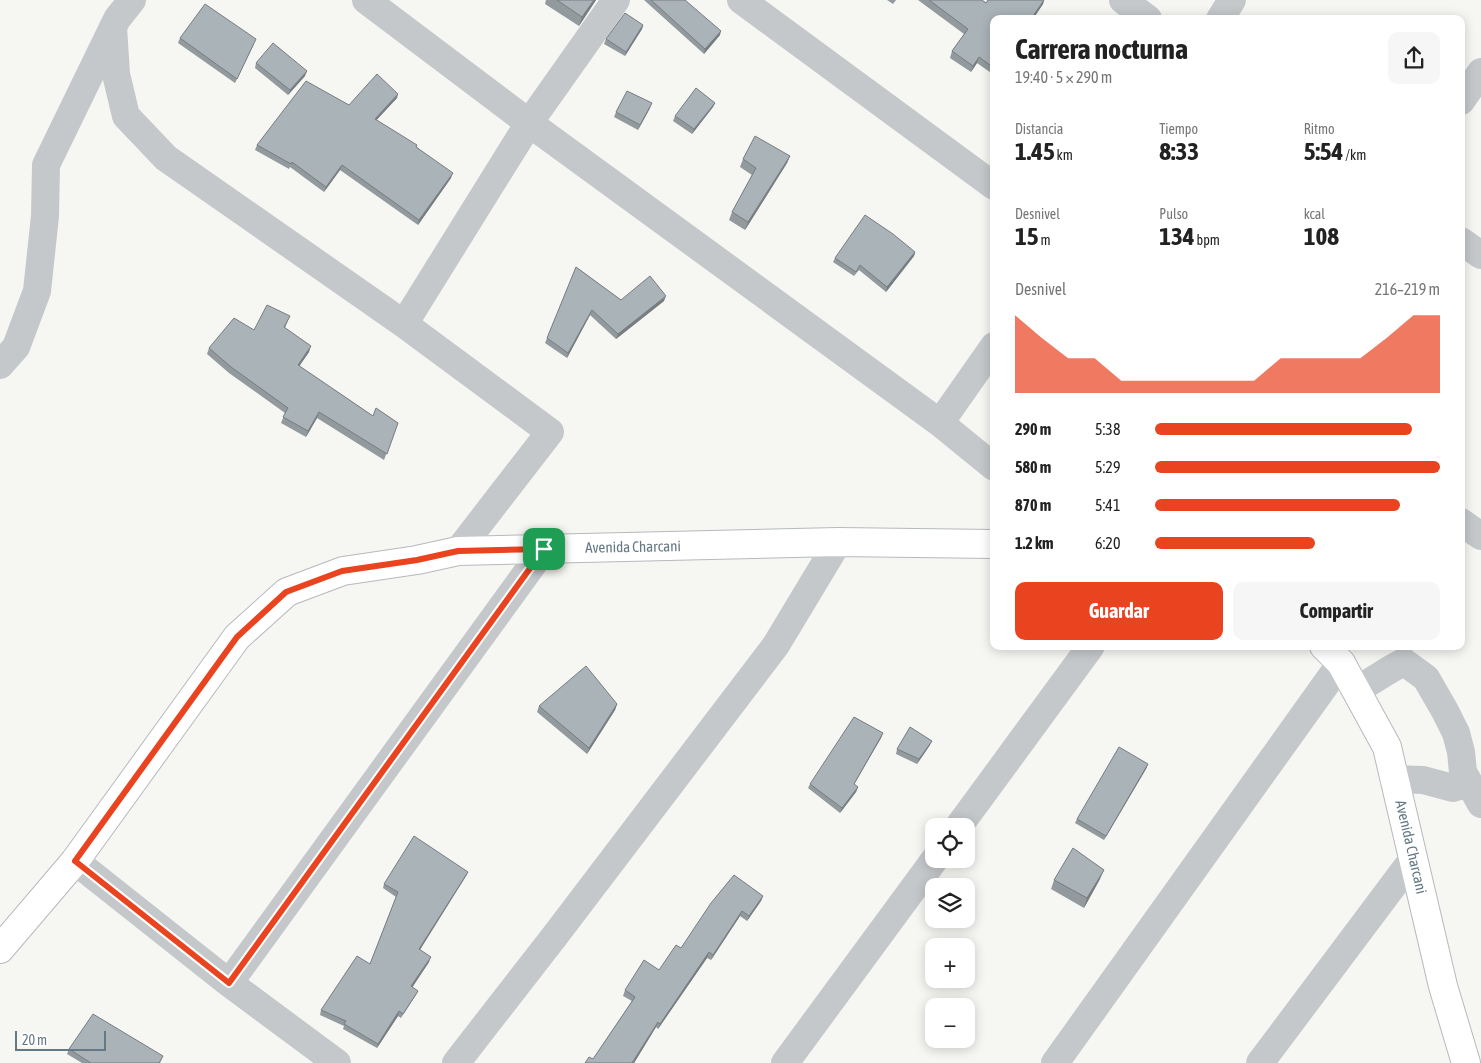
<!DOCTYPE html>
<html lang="es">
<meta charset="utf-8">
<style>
:root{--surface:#fff;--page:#f6f6f6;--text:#222;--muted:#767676;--accent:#ea431f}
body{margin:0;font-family:"Asap Condensed",sans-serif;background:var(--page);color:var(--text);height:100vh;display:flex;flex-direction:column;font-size:19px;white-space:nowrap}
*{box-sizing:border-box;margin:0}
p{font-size:16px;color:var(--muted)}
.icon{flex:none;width:28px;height:28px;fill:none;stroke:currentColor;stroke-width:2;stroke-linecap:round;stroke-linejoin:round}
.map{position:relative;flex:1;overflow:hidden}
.side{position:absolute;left:990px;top:15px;width:475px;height:635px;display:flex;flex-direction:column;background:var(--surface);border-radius:10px;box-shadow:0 2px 12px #0003}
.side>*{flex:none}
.fabs{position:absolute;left:925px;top:818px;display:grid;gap:10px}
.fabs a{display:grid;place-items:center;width:50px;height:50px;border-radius:10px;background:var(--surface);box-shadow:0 2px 12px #0003;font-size:25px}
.scale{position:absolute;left:15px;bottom:12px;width:91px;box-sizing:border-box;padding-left:5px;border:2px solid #647885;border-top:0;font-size:14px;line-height:18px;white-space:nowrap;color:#647885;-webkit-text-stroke:4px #fff;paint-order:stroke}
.pin{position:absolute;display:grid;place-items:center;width:42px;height:42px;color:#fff;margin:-21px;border-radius:10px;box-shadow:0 2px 8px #0006}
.round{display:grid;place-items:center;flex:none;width:52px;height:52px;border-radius:10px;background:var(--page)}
.headline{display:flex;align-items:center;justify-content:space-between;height:85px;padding:0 25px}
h1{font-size:28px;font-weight:700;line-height:38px}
.metrics{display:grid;grid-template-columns:repeat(3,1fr);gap:8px;height:85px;padding:5px 25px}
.metrics div{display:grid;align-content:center}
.metrics b{font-size:25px;font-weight:700}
.metrics small{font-size:14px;font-weight:400}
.metrics p{font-size:14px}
.chart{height:140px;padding:10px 25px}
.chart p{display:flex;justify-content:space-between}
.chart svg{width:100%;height:90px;margin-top:5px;fill:var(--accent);opacity:.7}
.cta{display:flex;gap:10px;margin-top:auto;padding:10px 25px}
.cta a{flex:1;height:58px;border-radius:10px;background:var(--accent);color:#fff;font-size:20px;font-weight:700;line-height:58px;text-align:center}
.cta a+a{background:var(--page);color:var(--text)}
ul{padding:0 25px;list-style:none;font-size:16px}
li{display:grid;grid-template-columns:80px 60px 1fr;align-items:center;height:38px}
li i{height:12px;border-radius:6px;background:var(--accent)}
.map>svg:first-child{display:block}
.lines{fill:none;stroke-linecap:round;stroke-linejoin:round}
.major-casing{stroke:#b5babd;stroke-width:30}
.minor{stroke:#c4c8cb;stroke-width:28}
.major{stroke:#fff;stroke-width:28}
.wall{fill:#929a9e}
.shaded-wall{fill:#777d81}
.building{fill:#aab3b8;stroke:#777d81}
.route-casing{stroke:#fff;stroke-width:10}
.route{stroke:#ea431f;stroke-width:6}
.labels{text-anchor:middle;stroke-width:5;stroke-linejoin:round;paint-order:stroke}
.street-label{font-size:15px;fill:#647885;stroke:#fff}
</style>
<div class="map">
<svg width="1481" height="1063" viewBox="0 0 1481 1063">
<rect width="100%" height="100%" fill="#f6f6f3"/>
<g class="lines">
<g class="major-casing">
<path id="major" d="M1324,646L1341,663L1387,747L1443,986L1466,1063
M0,949L75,861L237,637L287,592L343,571L417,560L458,551L838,542L994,544"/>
</g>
<path class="minor" d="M366,0L529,123L940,423L994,467
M741,0L994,186
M1123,0L1148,19
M1220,19L1232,0
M113,27L116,74L126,116L166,158L404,324L550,432L458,551
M1461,101L1481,72
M1461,241L1481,255
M404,324L529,123L616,0
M0,365L16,347L37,291L45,216L46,165L117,19L132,0
M940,423L994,346
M1461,522L1481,536
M1356,690C1373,681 1387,670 1404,662L1426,678L1445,711L1456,733L1461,752L1463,772L1481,804
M1394,779L1423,780L1453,788L1469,783
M959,826L1091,646
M75,861L229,983L337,1063
M229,983L544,549
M456,1063L554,937L776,645L838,542
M785,1063L935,859
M1055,1063L1341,663
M1260,1063L1413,859"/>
<use href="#major" class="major"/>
</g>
<path class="wall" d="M546,0H596L579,26L545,4Z
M644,0H685L720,35L704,54Z
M887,0H896L893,4Z
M918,0H982L986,3L988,0H1044L1043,4L1033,19H994V75L977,63L971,72L950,58L952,51L964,34Z
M643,25L642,29L625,56L604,44L606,39Z
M180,38L254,44L235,83L178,43Z
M256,63L305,76L288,95L255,68Z
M397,98L376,120L417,147L451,178L418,225L340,170L324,192L290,167L289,169L255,150L257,145L349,105Z
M715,103L713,107L692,134L673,121L675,116Z
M650,108L638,130L614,117L616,112Z
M790,156L787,163L745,230L729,220L732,212L752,175L740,167L743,159Z
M915,252L914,256L886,292L859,270L854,276L833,262L835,258Z
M576,267L621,300L664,301L616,339L590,315L567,358L545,343Z
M290,316L285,328L309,352L299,366L373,416L376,408L398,423L384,460L317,418L306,437L281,423L285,413L229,373L207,354L209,348Z
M617,704L615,710L587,754L537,712L539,706Z
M883,733L881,738L854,784L858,787L856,792L840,813L808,788L810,784Z
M930,745L917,764L896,754L897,749Z
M1148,764L1146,769L1104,840L1075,823L1077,819Z
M468,872L466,876L420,950L429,962L412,987L418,991L416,995L401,1018L398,1016L377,1048L343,1029L344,1026L320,1015L321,1010L370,964L396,897L383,888L384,884Z
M1100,879L1084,908L1051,889L1054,880Z
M763,896L761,901L747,921L740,916L711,960L707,958L658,1029L656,1027L634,1063H585L593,1059L632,1001L623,996L625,990L659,970L681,948Z
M69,1049L163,1056L160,1063H82L67,1054Z"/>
<path class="shaded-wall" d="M594,0H596L579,26L582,17Z
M1044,0L1043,4L1033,19H1031Z
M643,25L642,29L625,56L626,52Z
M721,31L720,35L704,54L705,49Z
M979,57L977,63L971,72L973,66Z
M307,71L305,76L288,95L290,90Z
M398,94L397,98L373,124L375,119Z
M652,103L650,108L638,130L640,125Z
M715,103L713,107L692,134L694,129Z
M790,156L787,163L745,230L748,222Z
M342,165L340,170L324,192L326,187Z
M453,173L451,178L418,225L419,220Z
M915,252L914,256L886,292L887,287Z
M666,296L664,301L616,339L618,334Z
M592,310L590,315L567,358L568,353Z
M311,346L309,352L296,371L298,365Z
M319,412L317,418L306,437L308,431Z
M617,704L615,710L587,754L589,748Z
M883,733L881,738L852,788L854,784Z
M932,741L930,745L917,764L919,759Z
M1148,764L1146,769L1104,840L1106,836Z
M858,787L856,792L840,813L842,808Z
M1104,870L1100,879L1084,908L1087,898Z
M468,872L466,876L417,954L419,949Z
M763,896L761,901L747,921L749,916Z
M742,911L740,916L711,960L713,955Z
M709,952L707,958L658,1029L660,1024Z
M431,957L429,962L410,991L411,986Z
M399,1011L398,1016L377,1048L378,1044Z
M658,1022L656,1027L634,1063H632Z"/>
<path class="building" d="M557,0H594L582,17Z
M651,0H685L721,31L705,49Z
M929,0H982L986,3L988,0H1044L1031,19H994V68L979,57L973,66L952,51L968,29Z
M205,4L256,39L237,79L180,38Z
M625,13L643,25L626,52L606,39Z
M273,43L307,71L290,90L256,63Z
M377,74L398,94L375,119L417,145L416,147L453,173L419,220L342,165L326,187L292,162L291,164L257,145L306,81L349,105Z
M696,88L715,103L694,129L675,116Z
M627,91L652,103L640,125L616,112Z
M755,136L790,156L748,222L732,212L756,168L743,159Z
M865,215L893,234L915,252L887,287L860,265L856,272L835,258Z
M576,267L621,300L650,276L666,296L618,334L592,310L568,353L547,338Z
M267,305L290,316L284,327L311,346L298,365L373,416L376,408L398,423L387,454L319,412L308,431L283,417L288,408L231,367L209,348L234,318L254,330Z
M586,666L617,704L589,748L539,706Z
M854,717L883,733L854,784L858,787L842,808L810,784Z
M910,727L932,741L919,759L897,749Z
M1119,747L1148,764L1106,836L1077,819Z
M414,836L468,872L419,949L431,957L411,986L418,991L403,1014L399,1011L378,1044L344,1024L346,1021L321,1010L357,956L370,964L398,892L384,884Z
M1073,848L1104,870L1087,898L1054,880Z
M734,875L763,896L749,916L742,911L713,955L709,952L660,1024L658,1022L632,1063H585L589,1057L593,1059L635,997L625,990L644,960L659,970L676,945L681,948L711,903Z
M93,1014L163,1056L159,1063H91L69,1049Z"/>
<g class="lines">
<g class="route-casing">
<path id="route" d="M544,549L229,983L75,861L237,637L286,592L342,571L417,560L458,551Z"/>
</g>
<use href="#route" class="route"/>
</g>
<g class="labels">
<g class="street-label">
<text transform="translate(633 547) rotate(-1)" y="5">Avenida Charcani</text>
<text transform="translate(1411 847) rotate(77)" y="5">Avenida Charcani</text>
</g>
</g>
</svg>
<div class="fabs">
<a><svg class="icon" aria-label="locate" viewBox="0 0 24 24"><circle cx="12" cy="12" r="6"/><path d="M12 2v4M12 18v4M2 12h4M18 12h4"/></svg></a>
<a><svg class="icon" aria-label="layers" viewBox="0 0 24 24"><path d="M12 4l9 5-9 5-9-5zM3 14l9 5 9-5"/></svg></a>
<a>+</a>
<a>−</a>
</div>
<div class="scale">20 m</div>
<div class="pin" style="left:544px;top:549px;background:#1e9e55"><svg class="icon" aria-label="arrive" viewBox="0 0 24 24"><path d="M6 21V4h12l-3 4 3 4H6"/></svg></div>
<section class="side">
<div class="headline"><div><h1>Carrera nocturna</h1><p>19:40 · 5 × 290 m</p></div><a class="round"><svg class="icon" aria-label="share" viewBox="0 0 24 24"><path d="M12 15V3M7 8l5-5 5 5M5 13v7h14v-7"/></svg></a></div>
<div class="metrics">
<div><p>Distancia</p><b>1.45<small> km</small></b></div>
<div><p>Tiempo</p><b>8:33</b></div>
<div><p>Ritmo</p><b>5:54<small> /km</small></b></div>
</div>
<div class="metrics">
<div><p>Desnivel</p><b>15<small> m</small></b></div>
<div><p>Pulso</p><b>134<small> bpm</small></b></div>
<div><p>kcal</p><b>108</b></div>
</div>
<div class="chart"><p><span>Desnivel</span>216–219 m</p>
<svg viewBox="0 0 160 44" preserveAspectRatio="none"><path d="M0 44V6L10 17L20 27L30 27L40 38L50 38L60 38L70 38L80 38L90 38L100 27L110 27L120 27L130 27L140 17L150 6L160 6V44z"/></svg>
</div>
<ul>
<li><b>290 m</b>5:38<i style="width:90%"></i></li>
<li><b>580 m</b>5:29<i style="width:100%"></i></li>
<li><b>870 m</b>5:41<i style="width:86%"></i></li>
<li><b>1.2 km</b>6:20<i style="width:56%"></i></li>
</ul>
<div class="cta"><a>Guardar</a><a>Compartir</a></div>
</section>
</div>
